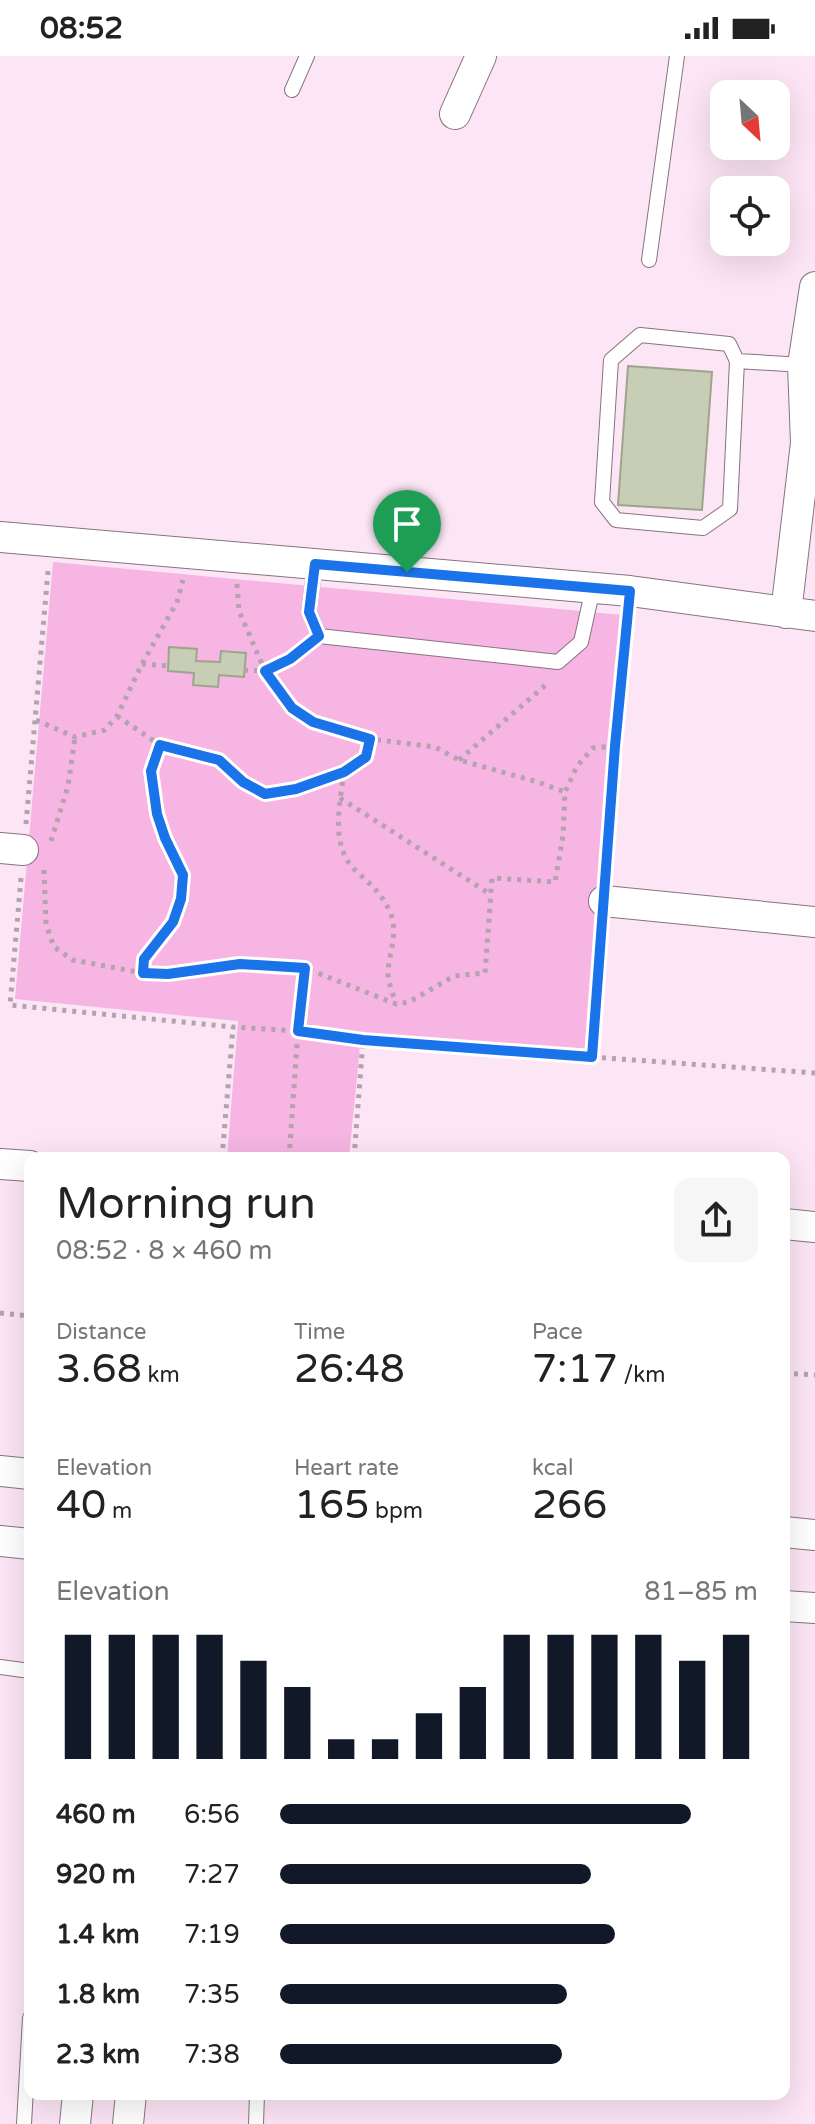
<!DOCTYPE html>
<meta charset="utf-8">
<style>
:root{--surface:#fff;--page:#f6f6f6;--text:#222;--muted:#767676;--accent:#111827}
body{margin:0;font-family:"Varela Round",sans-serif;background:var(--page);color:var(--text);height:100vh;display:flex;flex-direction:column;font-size:30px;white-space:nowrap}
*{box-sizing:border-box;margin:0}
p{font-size:26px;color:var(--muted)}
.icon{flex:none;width:44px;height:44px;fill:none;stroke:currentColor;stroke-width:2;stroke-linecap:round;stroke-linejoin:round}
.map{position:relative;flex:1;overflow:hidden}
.side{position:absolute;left:24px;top:1096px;width:766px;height:948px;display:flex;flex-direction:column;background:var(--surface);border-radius:16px;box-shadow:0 8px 32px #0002}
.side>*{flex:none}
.needle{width:52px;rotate:154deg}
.buttons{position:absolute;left:710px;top:24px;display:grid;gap:16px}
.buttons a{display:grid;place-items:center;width:80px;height:80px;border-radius:16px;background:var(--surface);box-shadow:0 8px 32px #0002;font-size:40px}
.pin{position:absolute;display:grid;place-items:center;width:68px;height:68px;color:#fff;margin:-82px -34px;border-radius:50% 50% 50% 0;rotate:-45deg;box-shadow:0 0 8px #0007}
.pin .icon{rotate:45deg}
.round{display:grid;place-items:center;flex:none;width:84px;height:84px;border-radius:16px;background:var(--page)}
.summary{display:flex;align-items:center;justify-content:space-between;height:136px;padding:0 32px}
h1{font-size:44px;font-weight:600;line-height:60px}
.figures{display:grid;grid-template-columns:repeat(3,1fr);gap:12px;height:136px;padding:8px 32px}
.figures div{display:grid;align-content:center}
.figures b{font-size:40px;font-weight:600}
.figures small{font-size:22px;font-weight:400}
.figures p{font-size:22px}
.chart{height:224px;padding:16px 32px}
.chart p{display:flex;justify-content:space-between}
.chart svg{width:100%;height:144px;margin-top:8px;stroke:var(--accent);stroke-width:6}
ul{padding:0 32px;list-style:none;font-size:26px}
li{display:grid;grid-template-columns:128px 96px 1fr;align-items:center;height:60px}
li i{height:20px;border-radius:10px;background:var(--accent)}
.status{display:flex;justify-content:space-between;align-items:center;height:56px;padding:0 40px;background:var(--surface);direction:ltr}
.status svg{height:22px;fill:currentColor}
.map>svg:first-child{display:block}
.green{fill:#f6b5e3}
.building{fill:#c8cdb5;stroke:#9fa48d;stroke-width:2}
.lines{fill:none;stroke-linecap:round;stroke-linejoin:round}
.service-casing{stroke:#877381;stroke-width:16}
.minor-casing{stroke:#877381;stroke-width:32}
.path{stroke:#b4a2ae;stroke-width:5;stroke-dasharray:4 6;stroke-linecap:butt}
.service{stroke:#fff;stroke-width:14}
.minor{stroke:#fff;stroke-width:30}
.route-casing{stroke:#fff;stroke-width:16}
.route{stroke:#1a73e8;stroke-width:10}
</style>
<div class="status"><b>08:52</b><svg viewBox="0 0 49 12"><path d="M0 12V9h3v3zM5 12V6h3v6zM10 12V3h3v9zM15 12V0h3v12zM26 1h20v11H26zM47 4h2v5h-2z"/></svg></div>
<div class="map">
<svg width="815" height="2068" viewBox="0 0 815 2068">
<rect width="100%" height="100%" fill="#fce5f5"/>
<path class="green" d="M53,506L623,559L590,996L361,979L349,1102H227L238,965L15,943Z"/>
<path class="building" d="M628,310L712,316L702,454L618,449Z
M169,591L197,593L196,605L220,606L221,595L246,597L244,621L219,619L218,631L193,629L194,617L168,615Z"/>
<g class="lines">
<g class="service-casing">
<path id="service" d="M292,34L307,0
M649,204L677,0
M640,279L729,288L737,305L730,453L703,472L616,464L602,446L611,304Z
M737,305L803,309
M315,508L309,556L319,580L558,606L581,586L593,532
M0,1611L30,1615
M24,2068L30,1962
M256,2068L257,2038"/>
</g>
<g class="minor-casing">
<path id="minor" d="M455,58L481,0
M0,481L630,535L815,560
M786,557L806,387L803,309L815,231
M0,792L23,794
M604,845L815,866
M0,1108L30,1110
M784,1168L815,1171
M0,1415L30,1418
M784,1476L815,1479
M0,1485L30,1488
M784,1550L815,1552
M75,2068L78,2038
M128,2068L131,2038"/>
</g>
<path class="path" d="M237,528L239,555L265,615L292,652L313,666L370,683L435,691L459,704L538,726L565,736
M142,608L168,610
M244,614L265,615L290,603L303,593
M117,660L160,689L219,704L243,726L265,738L296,733L344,716L366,701L370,683
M36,664L75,681L105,674L117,660L142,608L177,546L183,524
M459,704L548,627
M344,716C340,746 330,789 354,813C368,826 382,837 390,856C399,877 389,895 388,917C388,927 393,938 396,947
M340,742L490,838
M26,768L48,515
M51,785L68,730L75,681
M44,814L46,868L54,891L73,904L143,917L168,918L240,908L305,912L396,948L409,946L454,920L485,917L492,822L555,826L563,780L565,736L577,710L593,692L615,690
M606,818L627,565
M21,822L10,949L233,971L298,975L363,984L592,1001L602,872
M143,917L144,903L173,866L181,843L183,819L165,782L157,758L151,715L160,689
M592,1001L815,1017
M222,1102L233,971
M289,1102L298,975L305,912
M354,1102L363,984
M0,1257L30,1260
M784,1317L815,1319"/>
<use href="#service" class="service"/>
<use href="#minor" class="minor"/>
</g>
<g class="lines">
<g class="route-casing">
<path id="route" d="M315,508L630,535L615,690L592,1001L363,984L298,975L305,912L240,908L168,918L143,917L144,903L173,866L181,843L183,819L165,782L157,758L151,715L160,689L219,704L243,726L265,738L296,733L344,716L366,701L370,683L313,666L292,652L265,615L290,603L319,580L309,556Z"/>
</g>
<use href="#route" class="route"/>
</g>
</svg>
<div class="buttons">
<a><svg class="needle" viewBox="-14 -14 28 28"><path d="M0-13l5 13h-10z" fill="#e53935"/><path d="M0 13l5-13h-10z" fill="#767676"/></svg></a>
<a><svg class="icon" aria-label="locate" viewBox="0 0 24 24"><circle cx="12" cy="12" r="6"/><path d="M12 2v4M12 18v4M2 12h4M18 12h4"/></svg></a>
</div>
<div class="pin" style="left:407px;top:516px;background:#1e9e55"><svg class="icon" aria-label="arrive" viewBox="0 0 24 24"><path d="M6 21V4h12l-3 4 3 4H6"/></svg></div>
<section class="side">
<div class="summary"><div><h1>Morning run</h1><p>08:52 · 8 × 460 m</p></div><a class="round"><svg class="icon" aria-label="share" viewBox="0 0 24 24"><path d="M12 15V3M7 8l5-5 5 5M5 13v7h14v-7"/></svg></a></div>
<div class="figures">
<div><p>Distance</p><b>3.68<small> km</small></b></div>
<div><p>Time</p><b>26:48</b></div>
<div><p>Pace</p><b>7:17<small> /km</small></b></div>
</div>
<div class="figures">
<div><p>Elevation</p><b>40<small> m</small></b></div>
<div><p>Heart rate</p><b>165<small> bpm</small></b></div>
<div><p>kcal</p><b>266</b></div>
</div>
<div class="chart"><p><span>Elevation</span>81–85 m</p>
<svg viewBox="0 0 160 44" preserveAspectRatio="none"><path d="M5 44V6M15 44V6M25 44V6M35 44V6M45 44V14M55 44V22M65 44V38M75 44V38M85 44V30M95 44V22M105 44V6M115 44V6M125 44V6M135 44V6M145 44V14M155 44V6"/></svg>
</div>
<ul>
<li><b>460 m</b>6:56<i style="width:86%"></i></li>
<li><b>920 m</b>7:27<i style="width:65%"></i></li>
<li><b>1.4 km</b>7:19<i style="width:70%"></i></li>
<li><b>1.8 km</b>7:35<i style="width:60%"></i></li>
<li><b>2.3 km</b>7:38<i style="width:59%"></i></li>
</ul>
</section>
</div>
